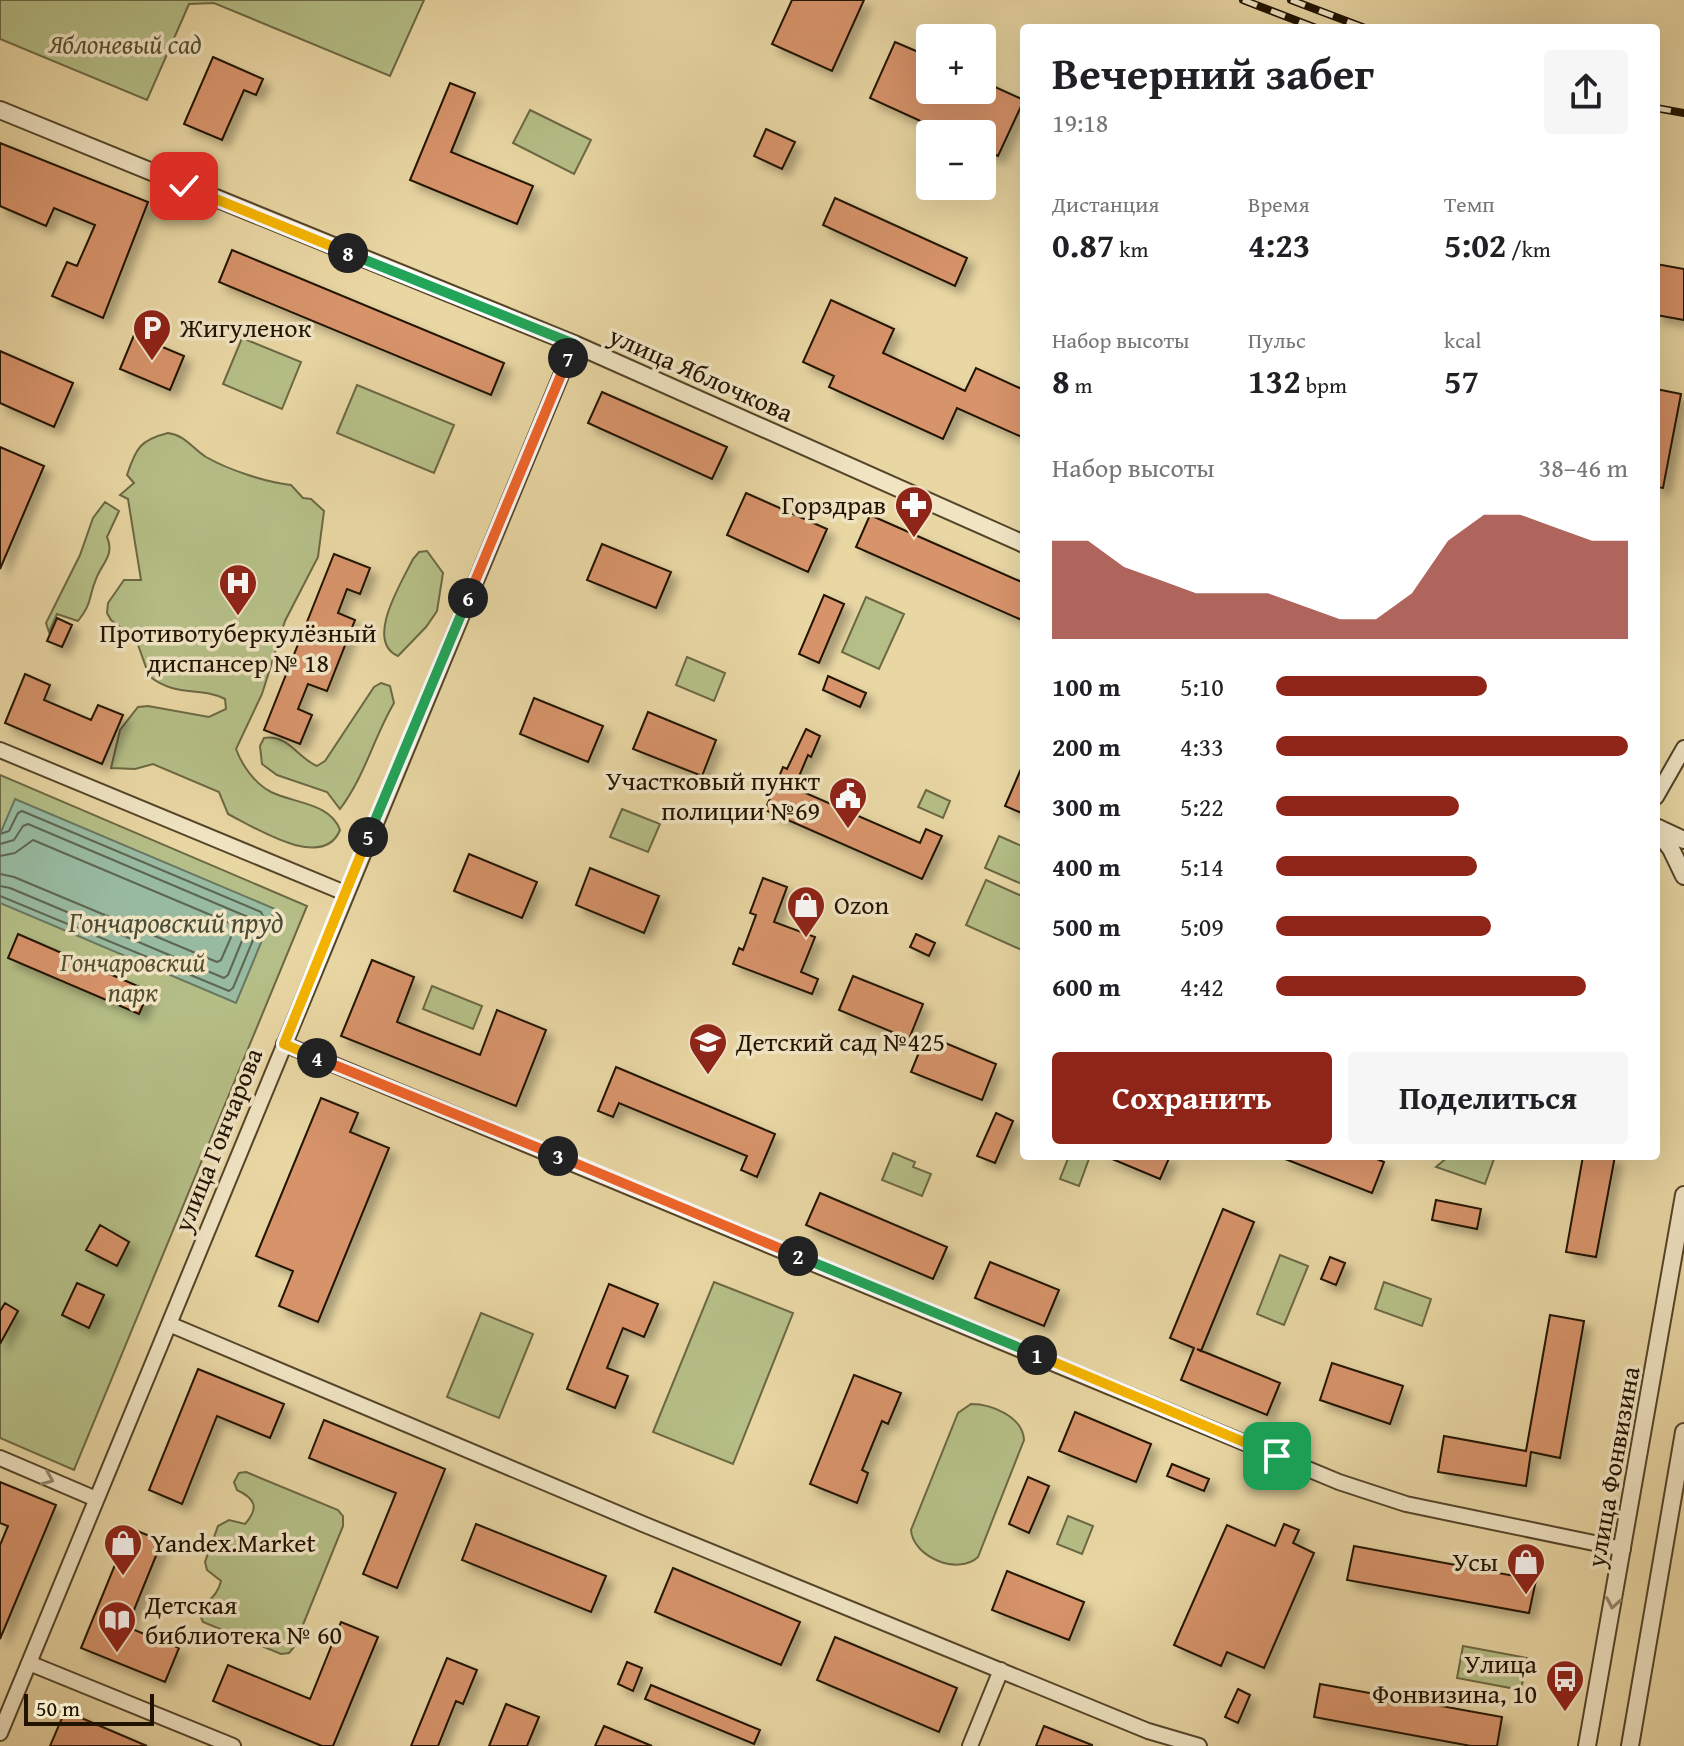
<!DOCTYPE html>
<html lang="ru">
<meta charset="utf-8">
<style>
:root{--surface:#fff;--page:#f6f6f6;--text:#202124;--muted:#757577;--accent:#8f2418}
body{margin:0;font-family:"Gentium Book Plus",serif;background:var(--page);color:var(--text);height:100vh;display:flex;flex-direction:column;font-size:30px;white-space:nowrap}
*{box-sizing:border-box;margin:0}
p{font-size:26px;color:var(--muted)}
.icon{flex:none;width:44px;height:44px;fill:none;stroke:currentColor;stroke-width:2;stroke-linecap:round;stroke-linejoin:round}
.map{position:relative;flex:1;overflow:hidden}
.details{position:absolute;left:1020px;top:24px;width:640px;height:1136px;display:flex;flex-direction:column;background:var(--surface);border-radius:8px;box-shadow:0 8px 32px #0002}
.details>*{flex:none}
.tools{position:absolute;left:916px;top:24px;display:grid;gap:16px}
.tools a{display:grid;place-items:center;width:80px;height:80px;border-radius:8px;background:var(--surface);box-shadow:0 8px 32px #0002;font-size:40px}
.scale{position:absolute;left:24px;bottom:20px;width:130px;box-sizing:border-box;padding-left:8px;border:4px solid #221300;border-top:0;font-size:22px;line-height:28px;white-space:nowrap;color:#221300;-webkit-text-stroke:6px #f0e4c3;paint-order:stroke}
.pin{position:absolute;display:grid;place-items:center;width:68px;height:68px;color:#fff;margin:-34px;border-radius:16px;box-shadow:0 4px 12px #0006}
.km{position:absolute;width:40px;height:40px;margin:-20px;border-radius:50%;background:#222;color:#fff;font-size:22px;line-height:40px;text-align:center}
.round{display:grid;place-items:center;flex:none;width:84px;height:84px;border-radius:8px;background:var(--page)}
.overview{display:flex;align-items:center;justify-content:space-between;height:136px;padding:0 32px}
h1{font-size:44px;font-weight:700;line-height:60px}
.figures{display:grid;grid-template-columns:repeat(3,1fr);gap:12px;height:136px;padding:8px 32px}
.figures div{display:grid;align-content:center}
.figures b{font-size:34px;font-weight:700}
.figures small{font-size:22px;font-weight:400}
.figures p{font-size:22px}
.chart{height:224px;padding:16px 32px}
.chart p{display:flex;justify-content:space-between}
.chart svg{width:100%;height:144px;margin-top:8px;fill:var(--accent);opacity:.7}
.cta{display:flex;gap:16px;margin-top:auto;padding:16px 32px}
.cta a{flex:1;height:92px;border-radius:8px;background:var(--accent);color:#fff;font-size:32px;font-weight:700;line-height:92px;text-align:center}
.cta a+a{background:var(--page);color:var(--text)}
ul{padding:0 32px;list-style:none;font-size:26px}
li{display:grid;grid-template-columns:128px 96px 1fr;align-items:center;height:60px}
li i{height:20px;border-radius:10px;background:var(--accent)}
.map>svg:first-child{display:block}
.green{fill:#b5be86;stroke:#6c6843;stroke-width:2}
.water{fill:#98baa1;stroke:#697761;stroke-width:2}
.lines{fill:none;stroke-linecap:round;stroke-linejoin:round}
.shore{stroke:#5d6650;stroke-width:2}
.building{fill:#d7936b;stroke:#221300;stroke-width:2;filter:url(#shadow)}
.minor-casing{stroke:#544429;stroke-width:18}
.tertiary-casing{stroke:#544429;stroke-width:20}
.minor{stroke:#f0e4c3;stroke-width:14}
.tertiary{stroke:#f0e4c3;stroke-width:16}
.rail-casing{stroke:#221300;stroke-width:8}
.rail{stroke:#f0e4c3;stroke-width:5;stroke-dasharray:15;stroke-linecap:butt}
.oneway{stroke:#93866b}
.split-1-casing{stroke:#fff;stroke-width:16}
.split-2-casing{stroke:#fff;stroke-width:16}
.split-3-casing{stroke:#fff;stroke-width:16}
.split-4-casing{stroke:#fff;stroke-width:16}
.split-5-casing{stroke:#fff;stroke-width:16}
.split-6-casing{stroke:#fff;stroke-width:16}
.split-7-casing{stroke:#fff;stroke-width:16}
.split-8-casing{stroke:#fff;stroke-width:16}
.split-9-casing{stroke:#fff;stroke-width:16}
.split-1{stroke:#f5b400;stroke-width:10}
.split-2{stroke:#22a559;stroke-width:10}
.split-3{stroke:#f0652b;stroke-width:10}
.split-4{stroke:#f0652b;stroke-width:10}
.split-5{stroke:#f5b400;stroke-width:10}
.split-6{stroke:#22a559;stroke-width:10}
.split-7{stroke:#f0652b;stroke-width:10}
.split-8{stroke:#22a559;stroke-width:10}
.split-9{stroke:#f5b400;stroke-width:10}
.labels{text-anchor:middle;stroke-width:7;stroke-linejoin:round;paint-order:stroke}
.park-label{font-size:26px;font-style:italic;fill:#554f2f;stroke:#f0e4c3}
.poi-label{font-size:26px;fill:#221300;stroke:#f0e4c3;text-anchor:start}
.street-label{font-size:26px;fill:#221300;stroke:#f0e4c3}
.water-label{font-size:28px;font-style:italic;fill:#4b4d38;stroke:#f0e4c3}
</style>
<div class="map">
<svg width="1684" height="1746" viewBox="0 0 1684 1746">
<defs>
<filter id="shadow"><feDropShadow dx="7" dy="7" stdDeviation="4" flood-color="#0004"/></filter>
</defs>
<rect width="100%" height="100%" fill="#e8d6a3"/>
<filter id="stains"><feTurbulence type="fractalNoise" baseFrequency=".0025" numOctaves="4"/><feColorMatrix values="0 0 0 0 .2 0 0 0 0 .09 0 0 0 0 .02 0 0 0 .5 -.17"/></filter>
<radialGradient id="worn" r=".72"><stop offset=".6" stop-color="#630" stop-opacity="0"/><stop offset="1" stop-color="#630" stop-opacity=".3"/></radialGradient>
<path class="green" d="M0,0H424L390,76L214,3L189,4L147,100L0,39Z
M530,110L591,140L574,174L513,143Z
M242,338L301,362L282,409L223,384Z
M357,385L454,425L434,473L337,433Z
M168,433C185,435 192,448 206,457C229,470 265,482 291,485L303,498L311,499L324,511L318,557L285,621L262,694L236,749C242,765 254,783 271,792C293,803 331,803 340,830C323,872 254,827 228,814L219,792L153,764L135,769L111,768L120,730L138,707L148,706L209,717L226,709L225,699C199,686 177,698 149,676L136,639L111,620L107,613L108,603L124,580H141L128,499L120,495L134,483L127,475C136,448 140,440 168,433Z
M105,502L119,511L107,537C115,555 102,563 96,579C88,598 93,602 78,621L57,614L49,632L46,623L80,555L93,518Z
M427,551L443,573L437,611L426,627L398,656C364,641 402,582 413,559L419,552Z
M866,597L904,614L879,669L842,652Z
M687,657L725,673L714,701L676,685Z
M381,683L390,686L394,703C373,739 365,776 340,809L327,792L277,775L262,764L260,746L264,738C288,734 298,758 317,766L325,761L374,687Z
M0,775L307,906L74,1470L0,1438Z
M926,790L950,801L943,818L918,807Z
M622,809L660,824L648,852L610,837Z
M999,836L1024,847V885L985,868Z
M986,880L1024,897V951L966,925Z
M432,986L482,1006L473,1029L423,1009Z
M893,1153L915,1162L913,1167L931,1174L922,1196L882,1180Z
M1069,1156H1090L1079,1186L1060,1179Z
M1449,1156H1495L1485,1184L1436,1167Z
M1280,1255L1308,1266L1284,1325L1257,1314Z
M714,1282L793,1313L733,1464L653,1432Z
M1384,1282L1431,1299L1422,1326L1375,1309Z
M481,1313L533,1334L499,1418L447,1397Z
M971,1404C992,1404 1023,1417 1024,1440L978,1557C958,1576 913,1557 911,1530L958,1413Z
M246,1472L338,1510L343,1516V1526L294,1647L289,1653L281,1654L203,1622L199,1613C206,1600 217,1598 221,1581L207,1570L205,1562L218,1526L229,1520L245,1524C259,1508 256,1499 237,1490L234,1482L239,1473Z
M1068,1516L1093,1526L1082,1554L1057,1544Z
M1463,1646L1527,1658L1521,1690L1457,1678Z"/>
<path class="water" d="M15,799L275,909L236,1003L0,903V834Z"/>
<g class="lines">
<path class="shore" d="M0,834L9,831L18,813L22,811L261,912L263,916L233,988L229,991L0,896
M0,844L14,840L23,826L28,824L248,917L250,921L228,975L224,978L10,888L0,886
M0,856L15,853L33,840L232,924L235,928L221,960L217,962L14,877L0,874"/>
</g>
<path class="building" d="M792,0H864L832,71L772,44Z
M895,42L930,57V90H982V81L1024,100L998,156L982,149V134H949L870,98Z
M213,57L263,79L256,95L244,90L222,140L184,124Z
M450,83L475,93L451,152L533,186L517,224L410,180Z
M766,129L795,142L782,169L754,156Z
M0,143L148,202L103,318L52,296L67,262L77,266L95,225L54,208L46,226L0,206Z
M835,198L967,258L955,286L823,225Z
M232,250L504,363L491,395L219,282Z
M1656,264L1684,269V320L1656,315Z
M831,300L894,329L883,353L965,391L976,368L1024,390V438L957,408L943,439L829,387L834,376L803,362Z
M134,335L184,356L170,390L120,369Z
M0,351L73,383L54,427L0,403Z
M1656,389L1681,394L1663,488L1656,487Z
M602,392L727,447L712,479L588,423Z
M0,447L44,466L0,569Z
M746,493L827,529L808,572L727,535Z
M870,515L1024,583V621L856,547Z
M602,544L671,572L656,608L587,580Z
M334,554L370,568L360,594L347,589L338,613L355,620L327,691L308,684L298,709L312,715L300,744L264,730Z
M824,595L844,604L819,663L799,654Z
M57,618L72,625L62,647L47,641Z
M25,674L50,685L44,700L91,720L98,705L123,715L102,764L5,723Z
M828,676L866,693L860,707L823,690Z
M534,698L603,726L588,762L520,734Z
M648,712L716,740L702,776L633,749Z
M806,729L820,736L811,757L808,755L794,788L920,843L926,829L942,836L922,879L765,810L783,767L787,769Z
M1024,762V814L1005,806Z
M469,854L537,882L522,918L454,891Z
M590,868L659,896L644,933L576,905Z
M763,878L787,887L774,922L815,937L801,972L818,979L812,994L733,964L739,948L743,950L756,915L750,913Z
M18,934L149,991L139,1014L8,958Z
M916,934L935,943L929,956L910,947Z
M372,960L414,977L397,1022L417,1030L480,1055L497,1010L546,1030L516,1106L341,1036Z
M853,976L923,1004L909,1039L839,1010Z
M926,1035L996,1064L982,1100L911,1072Z
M616,1067L775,1134L757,1177L741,1170L747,1156L619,1103L613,1117L598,1111Z
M321,1098L358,1113L350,1132L389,1148L318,1322L279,1306L293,1271L256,1256Z
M996,1113L1013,1121L995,1163L977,1156Z
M1105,1156H1170L1160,1179Z
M1370,1156L1384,1162L1372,1193L1280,1157Z
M1583,1156H1615L1596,1257L1566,1252Z
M820,1193L947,1247L933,1279L806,1225Z
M1436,1200L1481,1209L1477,1229L1432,1220Z
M1223,1209L1254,1222L1201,1351L1197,1349L1280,1383L1267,1415L1181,1380L1194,1348L1170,1338Z
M100,1225L129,1242L117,1266L86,1250Z
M1330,1257L1345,1263L1336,1285L1321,1279Z
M990,1262L1059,1290L1044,1326L975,1298Z
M77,1283L104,1295L89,1328L62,1315Z
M609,1284L658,1304L644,1337L623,1328L607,1368L628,1376L615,1408L567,1389Z
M5,1303L18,1311L0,1344V1311Z
M1550,1315L1584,1321L1560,1458L1531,1452L1526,1486L1438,1472L1444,1436L1526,1451Z
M1332,1363L1403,1386L1390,1424L1320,1400Z
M198,1369L284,1404L270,1438L217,1416L182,1504L149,1490Z
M854,1375L901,1393L888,1424L882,1421L862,1470L868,1473L857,1503L810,1484Z
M1075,1412L1151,1444L1136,1482L1059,1451Z
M324,1420L445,1469L397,1588L363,1574L396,1493L309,1458Z
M1172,1464L1209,1479L1204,1491L1167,1476Z
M1028,1477L1049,1486L1029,1533L1009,1524Z
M0,1482L56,1505L0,1639V1545L8,1526L0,1523Z
M476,1524L606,1576L591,1612L462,1560Z
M1284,1524L1299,1530L1293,1543L1314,1553L1264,1668L1227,1652L1221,1666L1174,1645L1227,1525L1275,1546Z
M130,1528L162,1541L127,1627L179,1648L165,1682L81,1648Z
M1354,1546L1536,1580L1529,1613L1347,1580Z
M673,1568L800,1622L781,1665L655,1612Z
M1007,1571L1084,1602L1069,1640L992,1610Z
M341,1622L378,1637L333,1746H322L213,1701L228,1665L310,1699Z
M835,1637L957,1688L939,1732L817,1680Z
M447,1658L477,1670L463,1704L456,1701L438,1746H411Z
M627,1662L642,1668L633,1691L618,1684Z
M1320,1684L1502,1717L1497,1746H1471L1314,1717Z
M651,1685L760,1730L754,1744L645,1699Z
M1238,1689L1250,1695L1238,1723L1225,1717Z
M506,1704L539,1717L527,1746H489Z
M65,1711L147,1746H50Z
M604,1726L652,1746H595Z
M1044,1726L1092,1745V1746H1036Z"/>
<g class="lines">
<g class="minor-casing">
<path id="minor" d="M0,750L345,893
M1656,797L1684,748
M284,1044L1339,1482L1406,1504L1623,1549
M169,1324L643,1524L1148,1731L1199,1746
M0,1458L96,1499
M29,1663L233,1746
M0,1733L574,344
M970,1746L1001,1670"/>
</g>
<g class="tertiary-casing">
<path id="tertiary" d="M0,110L574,344L1024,544
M1656,827L1684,840
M1656,829L1671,849L1684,876
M1587,1746L1684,1195
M1630,1746L1684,1432"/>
</g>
<use href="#minor" class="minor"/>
<use href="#tertiary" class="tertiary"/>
<g class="rail-casing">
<path id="rail" d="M1243,0L1316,28
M1291,0L1365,28
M1656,108L1684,113"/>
</g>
<use href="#rail" class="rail"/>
</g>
<defs><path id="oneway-chevron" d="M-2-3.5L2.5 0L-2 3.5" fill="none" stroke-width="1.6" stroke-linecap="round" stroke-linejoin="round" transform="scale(2)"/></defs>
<g class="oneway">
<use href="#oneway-chevron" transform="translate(48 1479) rotate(23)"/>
<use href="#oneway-chevron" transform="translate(1613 1603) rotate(100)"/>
</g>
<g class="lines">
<g class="split-1-casing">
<path id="split-1" d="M1037,1355L1277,1456"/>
</g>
<g class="split-2-casing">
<path id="split-2" d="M798,1256L1037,1355"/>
</g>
<g class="split-3-casing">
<path id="split-3" d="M558,1156L798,1256"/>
</g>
<g class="split-4-casing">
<path id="split-4" d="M317,1058L558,1156"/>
</g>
<g class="split-5-casing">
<path id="split-5" d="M317,1058L284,1044L368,837"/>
</g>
<g class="split-6-casing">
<path id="split-6" d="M368,837L468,598"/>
</g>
<g class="split-7-casing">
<path id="split-7" d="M468,598L568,358"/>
</g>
<g class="split-8-casing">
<path id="split-8" d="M348,253L574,344L568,358"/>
</g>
<g class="split-9-casing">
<path id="split-9" d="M184,186L348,253"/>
</g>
<use href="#split-1" class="split-1"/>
<use href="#split-2" class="split-2"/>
<use href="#split-3" class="split-3"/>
<use href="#split-4" class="split-4"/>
<use href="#split-5" class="split-5"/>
<use href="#split-6" class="split-6"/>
<use href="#split-7" class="split-7"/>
<use href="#split-8" class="split-8"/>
<use href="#split-9" class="split-9"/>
</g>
<defs>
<g id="parking-pin" transform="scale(2)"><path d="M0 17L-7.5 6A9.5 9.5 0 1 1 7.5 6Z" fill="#8f2418" stroke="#f0e4c3"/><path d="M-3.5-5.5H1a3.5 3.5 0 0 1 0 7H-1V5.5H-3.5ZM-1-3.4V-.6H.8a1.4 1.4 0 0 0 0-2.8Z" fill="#fff"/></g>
<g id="pharmacy-pin" transform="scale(2)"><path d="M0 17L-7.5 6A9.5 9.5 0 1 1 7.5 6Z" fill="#8f2418" stroke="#f0e4c3"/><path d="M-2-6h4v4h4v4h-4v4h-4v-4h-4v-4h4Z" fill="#fff"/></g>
<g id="hospital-pin" transform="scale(2)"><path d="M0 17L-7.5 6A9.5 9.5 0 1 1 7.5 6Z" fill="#8f2418" stroke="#f0e4c3"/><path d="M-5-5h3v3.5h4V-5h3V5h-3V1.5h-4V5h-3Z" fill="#fff"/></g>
<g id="civic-pin" transform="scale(2)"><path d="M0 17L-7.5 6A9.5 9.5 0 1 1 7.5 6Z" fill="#8f2418" stroke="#f0e4c3"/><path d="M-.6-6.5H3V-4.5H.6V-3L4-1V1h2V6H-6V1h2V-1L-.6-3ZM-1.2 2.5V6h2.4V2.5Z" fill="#fff"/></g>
<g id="shop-pin" transform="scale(2)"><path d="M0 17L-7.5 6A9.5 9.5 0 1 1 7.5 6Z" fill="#8f2418" stroke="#f0e4c3"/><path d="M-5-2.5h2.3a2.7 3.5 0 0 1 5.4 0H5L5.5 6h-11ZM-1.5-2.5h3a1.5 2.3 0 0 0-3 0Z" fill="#fff"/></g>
<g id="school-pin" transform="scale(2)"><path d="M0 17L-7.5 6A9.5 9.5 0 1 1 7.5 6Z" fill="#8f2418" stroke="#f0e4c3"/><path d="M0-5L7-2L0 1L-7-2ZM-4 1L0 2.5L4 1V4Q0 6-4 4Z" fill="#fff"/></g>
<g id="library-pin" transform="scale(2)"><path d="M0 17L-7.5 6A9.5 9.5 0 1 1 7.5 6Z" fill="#8f2418" stroke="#f0e4c3"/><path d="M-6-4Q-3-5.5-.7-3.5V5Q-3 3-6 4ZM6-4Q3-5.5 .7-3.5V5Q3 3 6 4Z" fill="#fff"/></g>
<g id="bus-pin" transform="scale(2)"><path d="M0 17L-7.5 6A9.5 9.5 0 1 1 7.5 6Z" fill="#8f2418" stroke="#f0e4c3"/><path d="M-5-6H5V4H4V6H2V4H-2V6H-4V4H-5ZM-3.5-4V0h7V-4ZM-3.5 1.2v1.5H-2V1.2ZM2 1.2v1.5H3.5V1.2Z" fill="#fff"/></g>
</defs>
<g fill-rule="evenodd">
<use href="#parking-pin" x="152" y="328"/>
<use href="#pharmacy-pin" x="914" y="505"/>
<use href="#hospital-pin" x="238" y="583"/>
<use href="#civic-pin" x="848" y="796"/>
<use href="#shop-pin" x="806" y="905"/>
<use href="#school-pin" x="708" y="1042"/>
<use href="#shop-pin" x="123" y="1543"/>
<use href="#shop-pin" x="1526" y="1562"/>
<use href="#library-pin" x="117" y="1620"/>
<use href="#bus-pin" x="1565" y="1679"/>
</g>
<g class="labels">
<g class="park-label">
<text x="125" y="53">Яблоневый сад</text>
<text x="133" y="971">Гончаровский<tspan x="133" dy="30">парк</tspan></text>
</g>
<g class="poi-label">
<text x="180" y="337">Жигуленок</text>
<text x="886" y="514" text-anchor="end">Горздрав</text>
<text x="238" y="642" text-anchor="middle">Противотуберкулёзный<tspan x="238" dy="30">диспансер № 18</tspan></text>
<text x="820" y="790" text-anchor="end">Участковый пункт<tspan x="820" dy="30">полиции №69</tspan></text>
<text x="834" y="914">Ozon</text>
<text x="736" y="1051">Детский сад №425</text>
<text x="151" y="1552">Yandex.Market</text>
<text x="1498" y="1571" text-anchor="end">Усы</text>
<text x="145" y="1614">Детская<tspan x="145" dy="30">библиотека № 60</tspan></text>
<text x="1537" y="1673" text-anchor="end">Улица<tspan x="1537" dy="30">Фонвизина, 10</tspan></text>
</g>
<g class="street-label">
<text transform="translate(701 374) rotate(24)" y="9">улица Яблочкова</text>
<text transform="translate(218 1140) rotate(-68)" y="9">улица Гончарова</text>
<text transform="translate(1613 1467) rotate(-80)" y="9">улица Фонвизина</text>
</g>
<g class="water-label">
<text x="176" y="932">Гончаровский пруд</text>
</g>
</g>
<rect width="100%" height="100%" filter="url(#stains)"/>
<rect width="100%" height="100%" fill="url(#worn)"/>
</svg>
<div class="tools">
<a>+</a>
<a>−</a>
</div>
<div class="scale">50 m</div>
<div class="pin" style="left:1277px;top:1456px;background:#1e9e55"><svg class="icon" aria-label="arrive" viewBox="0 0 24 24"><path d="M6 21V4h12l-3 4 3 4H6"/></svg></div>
<div class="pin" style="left:184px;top:186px;background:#d93025"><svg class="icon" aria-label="check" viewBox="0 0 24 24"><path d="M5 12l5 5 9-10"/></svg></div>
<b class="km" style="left:1037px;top:1355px">1</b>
<b class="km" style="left:798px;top:1256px">2</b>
<b class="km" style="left:558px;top:1156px">3</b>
<b class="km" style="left:317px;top:1058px">4</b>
<b class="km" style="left:368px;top:837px">5</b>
<b class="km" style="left:468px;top:598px">6</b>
<b class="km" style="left:568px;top:358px">7</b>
<b class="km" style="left:348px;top:253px">8</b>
<section class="details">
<div class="overview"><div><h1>Вечерний забег</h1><p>19:18</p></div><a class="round"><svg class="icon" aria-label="share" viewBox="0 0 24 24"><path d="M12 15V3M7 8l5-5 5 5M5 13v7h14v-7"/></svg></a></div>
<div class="figures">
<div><p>Дистанция</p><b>0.87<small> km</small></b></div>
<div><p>Время</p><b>4:23</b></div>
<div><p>Темп</p><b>5:02<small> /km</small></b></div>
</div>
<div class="figures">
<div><p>Набор высоты</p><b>8<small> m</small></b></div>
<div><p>Пульс</p><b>132<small> bpm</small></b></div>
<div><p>kcal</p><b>57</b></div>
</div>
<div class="chart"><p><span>Набор высоты</span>38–46 m</p>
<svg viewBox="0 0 160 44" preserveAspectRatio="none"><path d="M0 44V14L10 14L20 22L30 26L40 30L50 30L60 30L70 34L80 38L90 38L100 30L110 14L120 6L130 6L140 10L150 14L160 14V44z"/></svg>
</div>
<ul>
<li><b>100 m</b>5:10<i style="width:60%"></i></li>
<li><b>200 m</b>4:33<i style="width:100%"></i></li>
<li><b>300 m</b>5:22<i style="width:52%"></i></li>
<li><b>400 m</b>5:14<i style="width:57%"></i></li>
<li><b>500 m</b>5:09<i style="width:61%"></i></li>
<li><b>600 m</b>4:42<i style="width:88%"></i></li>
</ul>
<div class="cta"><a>Сохранить</a><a>Поделиться</a></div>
</section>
</div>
